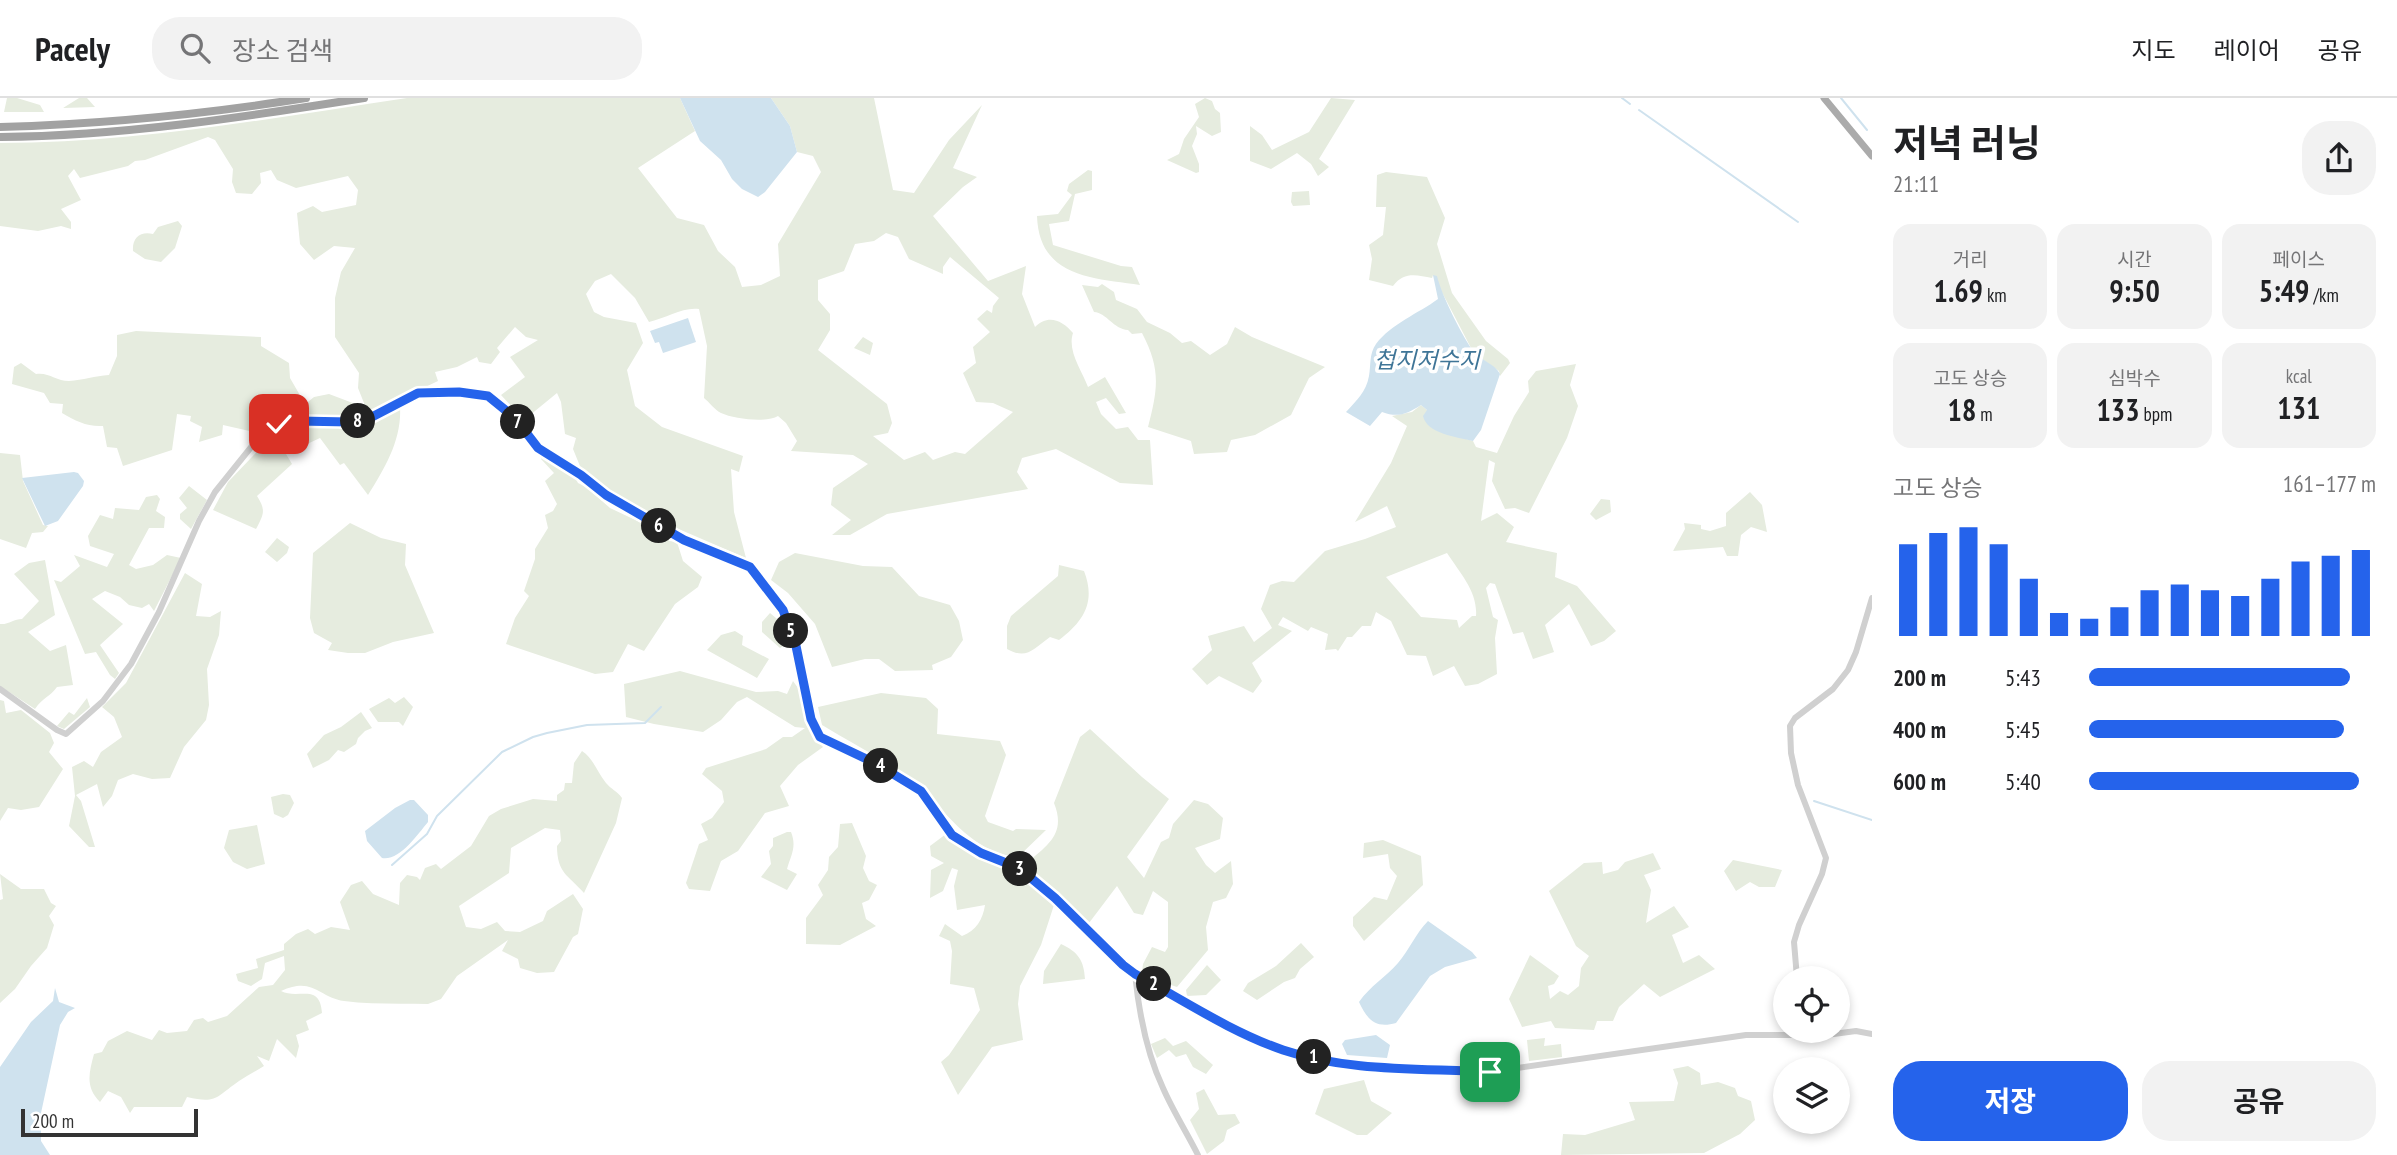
<!DOCTYPE html>
<html lang="ko">
<meta charset="utf-8">
<style>
:root{--surface:#fff;--page:#f2f2f2;--text:#202124;--muted:#757577;--line:#e0e0e0;--accent:#2563eb}
body{margin:0;font-family:"PT Sans Narrow","Noto Sans KR",sans-serif;background:var(--page);color:var(--text);height:100vh;display:flex;flex-direction:column;font-size:26px;white-space:nowrap}
*{box-sizing:border-box;margin:0}
p{font-size:23px;color:var(--muted)}
.icon{flex:none;width:38px;height:38px;fill:none;stroke:currentColor;stroke-width:2;stroke-linecap:round;stroke-linejoin:round}
.map{position:relative;flex:1;overflow:hidden}
.panel{display:flex;flex-direction:column;background:var(--surface);width:525px}
.panel>*{flex:none}
.buttons{position:absolute;left:1773px;top:868px;display:grid;gap:14px}
.buttons a{display:grid;place-items:center;width:77px;height:77px;border-radius:50%;background:var(--surface);box-shadow:0 4px 10px #0003;font-size:35px}
.scale{position:absolute;left:21px;bottom:18px;width:177px;box-sizing:border-box;padding-left:7px;border:4px solid #333;border-top:0;font-size:19px;line-height:24px;white-space:nowrap;color:#333;-webkit-text-stroke:5px #fff;paint-order:stroke}
.pin{position:absolute;display:grid;place-items:center;width:60px;height:60px;color:#fff;margin:-30px;border-radius:14px;box-shadow:0 4px 10px #0006}
.km{position:absolute;width:35px;height:35px;margin:-18px;border-radius:50%;background:#222;color:#fff;font-size:19px;line-height:35px;text-align:center}
.round{display:grid;place-items:center;flex:none;width:74px;height:74px;border-radius:28px;background:var(--page)}
.summary{display:flex;align-items:center;justify-content:space-between;height:119px;padding:0 21px}
h1{font-size:38px;font-weight:700;line-height:52px}
.stats{display:grid;grid-template-columns:repeat(3,1fr);gap:10px;height:119px;padding:7px 21px}
.stats div{display:grid;align-content:center;border-radius:18px;background:var(--page);text-align:center}
.stats b{font-size:30px;font-weight:700}
.stats small{font-size:19px;font-weight:400}
.stats p{font-size:19px}
.chart{height:196px;padding:14px 21px}
.chart p{display:flex;justify-content:space-between}
.chart svg{width:100%;height:126px;margin-top:7px;stroke:var(--accent);stroke-width:6}
.action{display:flex;gap:14px;margin-top:auto;padding:14px 21px}
.action a{flex:1;height:80px;border-radius:28px;background:var(--accent);color:#fff;font-size:28px;font-weight:700;line-height:80px;text-align:center}
.action a+a{background:var(--page);color:var(--text)}
ul{padding:0 21px;list-style:none;font-size:23px}
li{display:grid;grid-template-columns:112px 84px 1fr;align-items:center;height:52px}
li i{height:18px;border-radius:9px;background:var(--accent)}
header{display:flex;align-items:center;gap:42px;box-sizing:border-box;height:98px;padding:0 35px;background:var(--surface);border-bottom:2px solid var(--line)}
header strong{font-size:33px}
nav{display:flex;gap:38px;margin-inline-start:auto;font-size:24px}
.search{width:490px;height:63px;background:var(--page);display:flex;align-items:center;gap:18px;box-sizing:border-box;padding:0 24px;border-radius:28px;color:var(--muted);font-size:26px}
main{display:flex;flex:1;min-height:0}
.map>svg:first-child{display:block}
.green{fill:#e6ecdf;fill-rule:evenodd}
.water{fill:#cfe2ee}
.lines{fill:none;stroke-linecap:round;stroke-linejoin:round}
.stream{stroke:#cfe2ee;stroke-width:2}
.tertiary{stroke:#d0d0d0;stroke-width:6}
.primary{stroke:#ababab;stroke-width:7}
.trunk{stroke:#a2a2a2;stroke-width:8}
.route-casing{stroke:#fff;stroke-width:14}
.route{stroke:#2563eb;stroke-width:9}
.labels{text-anchor:middle;stroke-width:7;stroke-linejoin:round;paint-order:stroke}
.water-label{font-size:23px;font-style:italic;fill:#3f7597;stroke:#fff}
</style>
<header>
<strong>Pacely</strong>
<div class="search"><svg class="icon" aria-label="search" viewBox="0 0 24 24"><circle cx="10" cy="10" r="6"/><path d="M15 15l6 6"/></svg>장소 검색</div>
<nav><a>지도</a><a>레이어</a><a>공유</a></nav>
</header>
<main>
<div class="map">
<svg width="1872" height="1057" viewBox="0 0 1872 1057">
<rect width="100%" height="100%" fill="#fff"/>
<path class="green" d="M7,0H17L40,7L44,14H4Z
M79,0H87L95,9L63,10Z
M407,0H680L695,33L638,70L677,120L704,127L718,153L735,169L742,189L761,187L780,178L778,146L821,74L813,58L797,54L790,28L771,0H874L893,92L914,95L949,42L982,7L953,70L977,79L963,89L933,118L988,183L1026,168L1022,196L1035,229C1048,216 1062,222 1073,235C1067,253 1082,273 1088,289L1105,279L1126,315L1119,316L1106,300L1096,304L1101,316L1116,331L1128,329L1138,342H1150L1153,387L1120,385L1056,351L1022,360L1017,374L1028,391L887,416L850,437H832L851,422L831,407L833,390L868,366L853,357L791,353L797,343L786,325L778,318C767,325 734,321 721,315C715,312 709,304 704,300L707,248L699,211C682,209 667,220 649,224L635,200L611,176L595,183L586,196L594,214L604,219L636,225L643,245L627,272L635,308L662,329L743,358L739,374L731,371L734,414L746,460L667,426L669,443L677,444L683,463L702,479L698,489L675,506L644,553L628,546L613,574L595,576L506,546L515,520L529,498L524,493L535,461V451L548,430L545,417L553,413L557,406L545,383L554,375L541,361L542,357L549,354L566,362L578,385L586,389L610,410L648,428L652,433L667,426L636,411L601,387L582,373L573,351L576,340L565,336L561,304L557,295L524,322L501,297L525,279L510,259L538,242L526,239L515,229L497,250L500,254L491,266L479,264L477,259L457,269L435,274L438,283L379,311L357,319L360,326L400,309C402,341 385,370 368,397L344,365L340,367L320,340L305,347L294,328L331,325L340,331L343,322L322,319L287,321L314,299L329,296L366,310L358,290L359,275L335,239V200L341,174L355,150L334,148L314,162L300,146L297,115L313,108L322,114L356,107L358,92L348,78L296,90L277,82L271,72L260,75L261,85L252,96L236,95L232,84L233,71L215,42L208,39L145,62L135,63L128,68L80,80L74,71L68,78L81,102L61,111L71,124V131L61,128L38,133L0,128V45C136,45 272,20 407,0ZM886,135L898,139L909,161L943,176V169L950,159L999,200L993,208L992,215L987,212L977,221L990,234L973,249L976,265L963,275L976,304L993,305L1013,314L965,356L955,354L933,362L925,354L904,362L873,338L888,335L892,325L887,306L818,252L830,232V216L818,202V182L844,173L855,146L874,143Z
M1205,0L1212,3L1215,11L1220,15L1221,34L1212,38L1196,28L1197,36L1192,48L1199,66V74L1196,75L1167,62L1179,56L1184,41L1199,19L1195,6Z
M1331,0L1355,2L1319,61L1329,69L1318,78L1311,66L1297,55L1271,71L1250,63V28L1262,37L1272,52L1309,34Z
M1088,72L1092,73V92L1075,96L1069,123L1049,126L1053,147L1121,168L1132,169L1140,187C1094,180 1039,180 1037,118L1058,116L1072,97L1067,93L1069,86Z
M1386,74L1427,79L1445,120L1437,146L1452,195L1486,243L1508,261L1510,265L1500,278L1499,273L1479,259L1471,250L1433,177L1432,180C1417,177 1404,173 1393,188L1369,182L1372,161L1369,147L1383,137L1386,109H1376L1377,77Z
M1309,93L1310,107L1293,108L1291,104L1292,94Z
M178,123L182,128L175,150L161,164L145,161L133,153C132,139 141,133 153,136L158,129Z
M1102,186L1114,194L1116,202L1137,211L1147,224L1170,235L1182,245L1191,243L1210,257L1227,246L1235,229L1252,239L1325,269L1309,280L1291,317L1255,337L1231,342L1227,354L1194,356L1191,343L1148,329C1158,291 1161,271 1142,235L1132,236L1128,232C1113,231 1107,215 1094,214L1082,187L1098,189Z
M136,233L261,239V248L289,265L290,280L301,299L279,320L258,335L223,327L222,337L199,344L202,329L190,323L191,318L177,316L172,352L123,368L117,350L107,349L103,328C87,329 76,323 62,315L63,306L50,305L44,295L12,286L14,269L21,265L36,276C49,274 56,283 69,283C83,282 95,278 109,277L117,258V237Z
M863,239L873,245L870,257L854,250Z
M1576,266L1570,287L1578,308L1567,340L1529,415L1515,410L1505,411L1492,383L1495,365L1489,362L1481,423L1497,415L1514,429L1506,444L1557,455L1555,479L1577,488L1616,533L1604,543L1591,548L1569,506L1545,527L1554,554L1533,561L1523,534L1513,536L1495,486L1490,485L1486,490L1493,519L1498,522L1495,540L1497,576L1478,586L1465,588L1454,568L1433,578L1426,558L1407,557L1391,523L1376,514L1371,528H1362L1352,539H1347L1338,553L1336,551L1325,552L1328,536L1311,529L1308,533L1283,519L1278,527L1292,533L1252,565L1262,583L1253,595L1219,578L1207,587L1192,571L1212,552L1208,538L1244,528L1254,544L1272,530L1261,511L1270,487L1282,483L1294,484L1325,453L1365,441L1396,429L1387,408L1355,424L1391,365L1407,328L1392,318L1412,314L1421,307L1427,312L1436,332L1473,343L1476,349L1497,355L1514,318L1529,294L1528,283L1536,273ZM1447,455C1460,475 1478,494 1476,518H1472L1459,530L1457,522L1421,519L1386,479Z
M274,336L292,366L257,398C266,412 264,416 256,431L213,412L228,384Z
M0,355L20,357L23,383L43,427L48,428L43,434L32,435L26,450L0,441Z
M189,388L207,402L191,431L180,421V416L187,410L179,400Z
M1750,394L1762,407L1767,434L1751,429L1741,437L1738,458H1727L1723,449L1673,453L1685,431L1684,425L1701,427V431L1710,433L1726,428V415Z
M157,397L160,401L156,413L165,419L164,430H149L129,467L136,471L153,467L167,457L181,460L154,513L149,506L142,510L129,507L120,499L105,493L92,501L123,526L100,547L119,575L115,581L110,577L96,554L85,556L54,482L61,484L80,468L74,457L107,469L114,456L90,448L88,438L100,417L113,421L115,410L139,412L146,399Z
M1601,401L1610,402L1611,414L1596,422L1590,416Z
M350,425L381,440L406,446L405,467L434,535L393,544L365,555H348L328,552L332,545L314,535L310,520L313,455Z
M277,440L289,449L287,455L277,464L265,454Z
M795,455L863,468L892,469L919,498L950,507L959,523L963,542L951,559L932,567L933,572L895,573L879,561H865L832,569L815,526L788,495L771,482L779,464Z
M45,462L55,517L28,534L50,553L66,547L73,587L57,589C50,599 43,599 35,611L0,588V526C8,527 14,521 22,521L39,503L14,476L29,465Z
M1059,467L1084,473C1096,504 1084,523 1059,542L1050,539C1033,551 1027,562 1007,551V528L1011,518L1058,478Z
M185,475L202,486L196,518L210,519L221,513L219,537L207,571L209,607L206,622L184,649L170,680L152,681L133,676L118,682L112,698L103,709L97,686L76,697L81,703L95,749H89L69,728L75,698L72,669L84,663L93,669L101,654L122,639L114,619L102,609L126,585Z
M770,515L783,526L791,543L780,550L762,534V524Z
M735,533L743,538L742,547L769,561L757,580L707,552L721,537Z
M680,573L756,594L778,593L787,596L793,583L803,597L814,631L811,635L823,649L798,667L780,688L789,708L765,715L738,753L721,763L710,793L689,791L686,785L699,746L708,742L701,726L712,720L724,704L722,693L702,676L706,670L766,651L783,639H792L805,630L795,629L747,599L737,604L721,622L703,634L654,626L626,619L624,586Z
M881,595L926,600L938,611L937,636L1000,643L1006,657L985,718L988,724L1013,733L1016,731L1046,732L1018,759C964,754 942,702 902,675C876,657 848,643 822,627L818,609Z
M404,599L413,609L403,628L399,624H378L369,611L389,600L395,605Z
M87,600L90,609L64,631L57,628L69,614L74,617Z
M0,602L4,603L6,615L21,612L50,635L54,645L49,654L63,671L39,709L21,712L8,710L0,723Z
M361,614L372,630L365,633L358,640L356,646L344,654L338,652L329,662L313,670L307,656L324,637L341,629Z
M1090,631L1142,679L1169,701L1127,759L1144,780L1161,744L1169,740L1173,726L1194,702L1208,706L1223,720L1220,741L1195,750L1206,767L1215,775L1231,763L1233,786L1226,800L1213,804L1206,829L1208,852L1177,889L1159,883L1142,874L1143,866L1152,849L1165,854L1168,849V804L1153,793L1143,817L1134,815L1117,788L1089,825L1031,772L1028,764C1049,746 1066,735 1054,705L1080,639Z
M582,653C594,661 597,674 606,685C611,691 617,693 622,700L616,725L584,795C568,777 557,775 557,748L561,743L560,732L545,730L511,750L509,775L459,808L466,829L481,831L497,824L505,833L520,834L543,823L547,813L573,796L583,811L578,836L573,839L554,874L537,875L520,870L518,861L502,853L508,842L457,878L441,901L428,906C400,905 371,907 344,903C318,899 313,878 281,893C298,902 320,884 322,915L306,923L309,932L296,937L299,948L296,960L277,941L269,963L257,958L264,968C256,973 247,978 239,983C216,999 217,1006 187,999L182,1009H134L130,1015L121,999L108,993L100,1004C85,989 89,975 94,956L102,954L108,943L127,933L152,942L159,932L167,935L187,933L194,922L203,920L208,924L227,918L259,889L273,887L285,872L284,858L265,865L262,881L251,888L238,883L236,876L258,870L256,861L284,852V846L296,836L308,831L315,836L331,829L350,832L340,804L351,787L362,783L373,796L399,807L400,785L407,777L417,779L420,782L425,770L436,766L441,771L471,748L489,718L501,711L533,701L557,703V697L564,692L565,685H572L574,665Z
M283,696L290,697L294,705L288,717L283,720L274,716L271,699Z
M852,725L866,758L863,770L869,783L877,787L869,802L862,805L866,821L876,828L840,847L806,846V820L823,797L818,787L828,772L829,759L838,749L840,726Z
M257,727L265,766L247,771L233,764L224,750L229,732Z
M787,734H791C797,749 791,757 787,771L797,776L787,792L761,779L771,766L769,753L773,748V740Z
M946,736L964,750L1010,771L1050,800L1054,807L1041,847L1020,888L1018,906L1023,942L992,949L958,997L941,964L949,957L980,912L974,890L950,886L952,853L950,843L939,838L945,826L962,838C976,833 983,821 985,807L957,812L954,788L958,772L952,770L943,793L930,800L931,772L944,765L931,758L930,748Z
M1383,742L1421,758L1423,787L1364,843L1353,828V819L1374,799L1387,802L1397,778L1390,770L1388,756L1363,760L1364,745Z
M1653,755L1661,771L1644,777L1651,792L1646,825L1674,808L1689,829L1672,837L1683,865L1699,857L1715,871L1660,899L1644,886L1619,909L1613,923H1597L1594,932L1555,930L1551,923L1522,929L1509,901L1530,857L1559,878L1554,886L1548,888L1550,901L1560,893L1568,897L1579,888L1581,870L1589,858L1576,848L1549,793L1584,765L1602,764L1603,776L1618,772L1625,764Z
M1733,762L1782,772L1775,789H1759L1750,784L1736,793L1724,773Z
M0,776L21,791H44L51,805L56,808L49,818L54,827L47,850L31,868L15,891L0,905V802L3,801Z
M1301,845L1314,859L1300,871L1295,880L1284,884L1257,902L1243,893L1248,885L1276,868Z
M1061,846C1078,854 1084,862 1085,881L1043,886L1044,873Z
M1207,867L1221,882L1206,897L1187,898L1186,892Z
M1165,940L1173,948L1186,943L1213,967L1206,976L1193,969L1186,956L1176,959L1169,952L1157,960L1151,946Z
M1545,940L1544,948L1561,946L1562,959L1529,963L1527,942Z
M1688,968L1700,975L1701,987L1718,984L1735,990L1738,998L1751,1003L1755,1022L1740,1036L1704,1055L1561,1057L1563,1036L1585,1037L1635,1022L1629,1004L1674,1003L1678,985L1673,971Z
M1364,982L1371,1003L1392,1015L1367,1037H1357L1315,1016L1324,991Z
M1204,991L1218,1017L1235,1016L1240,1025L1227,1032L1224,1043L1207,1056L1190,1022L1199,1011L1196,995Z"/>
<path class="water" d="M680,0H771L790,28L797,54L765,94L758,99L742,91L732,81L721,62L700,43Z
M1433,177L1437,178C1441,196 1463,240 1474,254C1482,263 1495,266 1500,276L1481,332L1473,343C1457,339 1427,336 1423,318L1427,312L1421,307C1407,316 1398,320 1382,314L1370,328L1346,314C1357,302 1366,294 1369,278C1371,267 1369,256 1376,246C1391,226 1419,215 1438,201Z
M688,220L696,244L663,255L659,244L655,245L650,233Z
M74,374L78,375L84,383L83,388L58,423L45,428L22,380Z
M410,702H414L428,717V724C417,737 400,763 382,760L367,743L365,733L395,710Z
M1428,823L1472,854L1477,860L1445,869L1430,878L1396,925C1375,931 1367,921 1359,904C1370,888 1386,879 1398,865C1409,852 1416,835 1428,823Z
M55,890L59,904L75,910L68,914L60,927L41,1015V1043L50,1057H0V969L31,924L53,903Z
M1376,937L1390,947L1387,960L1347,957L1342,946L1345,942Z"/>
<g class="lines">
<path class="stream" d="M1622,0L1630,6
M1841,0L1867,32
M1639,12L1798,124
M1814,703L1872,722
M392,767L427,736L437,718L502,654L533,639L547,635L587,627L645,625L661,609"/>
<path class="tertiary" d="M0,591L57,632L66,636L103,603L131,566L159,514L199,423L215,394L252,348L279,326L298,323L350,324L368,321L418,295L459,294L488,298L515,320L538,350L581,377L606,397L684,442L750,469L783,512L796,548L811,621L820,639L875,665L921,693L952,737L981,755L1019,770L1055,800L1123,867L1135,876L1254,941L1286,953L1350,966L1490,974L1746,937H1826L1856,933L1872,936
M1135,876C1139,915 1146,954 1163,990C1173,1013 1187,1035 1198,1057
M1797,880L1794,844L1799,827L1822,776L1826,760L1798,687L1791,655L1790,628L1795,620L1833,591L1848,572L1856,554L1872,500"/>
<path class="primary" d="M1824,0L1872,58"/>
<path class="trunk" d="M0,29C103,26 205,16 306,0
M0,39C122,38 244,19 364,0"/>
</g>
<g class="lines">
<g class="route-casing">
<path id="route" d="M279,326L298,323L350,324L368,321L418,295L459,294L488,298L515,320L538,350L581,377L606,397L684,442L750,469L783,512L796,548L811,621L820,639L875,665L921,693L952,737L981,755L1019,770L1055,800L1123,867L1135,876C1183,902 1231,934 1283,952C1348,974 1422,970 1490,974"/>
</g>
<use href="#route" class="route"/>
</g>
<g class="labels">
<g class="water-label">
<text x="1427" y="270">첩지저수지</text>
</g>
</g>
</svg>
<div class="buttons">
<a><svg class="icon" aria-label="locate" viewBox="0 0 24 24"><circle cx="12" cy="12" r="6"/><path d="M12 2v4M12 18v4M2 12h4M18 12h4"/></svg></a>
<a><svg class="icon" aria-label="layers" viewBox="0 0 24 24"><path d="M12 4l9 5-9 5-9-5zM3 14l9 5 9-5"/></svg></a>
</div>
<div class="scale">200 m</div>
<div class="pin" style="left:1490px;top:974px;background:#1e9e55"><svg class="icon" aria-label="arrive" viewBox="0 0 24 24"><path d="M6 21V4h12l-3 4 3 4H6"/></svg></div>
<div class="pin" style="left:279px;top:326px;background:#d93025"><svg class="icon" aria-label="check" viewBox="0 0 24 24"><path d="M5 12l5 5 9-10"/></svg></div>
<b class="km" style="left:1314px;top:959px">1</b>
<b class="km" style="left:1154px;top:886px">2</b>
<b class="km" style="left:1020px;top:771px">3</b>
<b class="km" style="left:881px;top:668px">4</b>
<b class="km" style="left:791px;top:533px">5</b>
<b class="km" style="left:659px;top:428px">6</b>
<b class="km" style="left:518px;top:324px">7</b>
<b class="km" style="left:358px;top:323px">8</b>
</div>
<section class="panel">
<div class="summary"><div><h1>저녁 러닝</h1><p>21:11</p></div><a class="round"><svg class="icon" aria-label="share" viewBox="0 0 24 24"><path d="M12 15V3M7 8l5-5 5 5M5 13v7h14v-7"/></svg></a></div>
<div class="stats">
<div><p>거리</p><b>1.69<small> km</small></b></div>
<div><p>시간</p><b>9:50</b></div>
<div><p>페이스</p><b>5:49<small> /km</small></b></div>
</div>
<div class="stats">
<div><p>고도 상승</p><b>18<small> m</small></b></div>
<div><p>심박수</p><b>133<small> bpm</small></b></div>
<div><p>kcal</p><b>131</b></div>
</div>
<div class="chart"><p><span>고도 상승</span>161–177 m</p>
<svg viewBox="0 0 160 44" preserveAspectRatio="none"><path d="M5 44V12M15 44V8M25 44V6M35 44V12M45 44V24M55 44V36M65 44V38M75 44V34M85 44V28M95 44V26M105 44V28M115 44V30M125 44V24M135 44V18M145 44V16M155 44V14"/></svg>
</div>
<ul>
<li><b>200 m</b>5:43<i style="width:91%"></i></li>
<li><b>400 m</b>5:45<i style="width:89%"></i></li>
<li><b>600 m</b>5:40<i style="width:94%"></i></li>
</ul>
<div class="action"><a>저장</a><a>공유</a></div>
</section>
</main>
